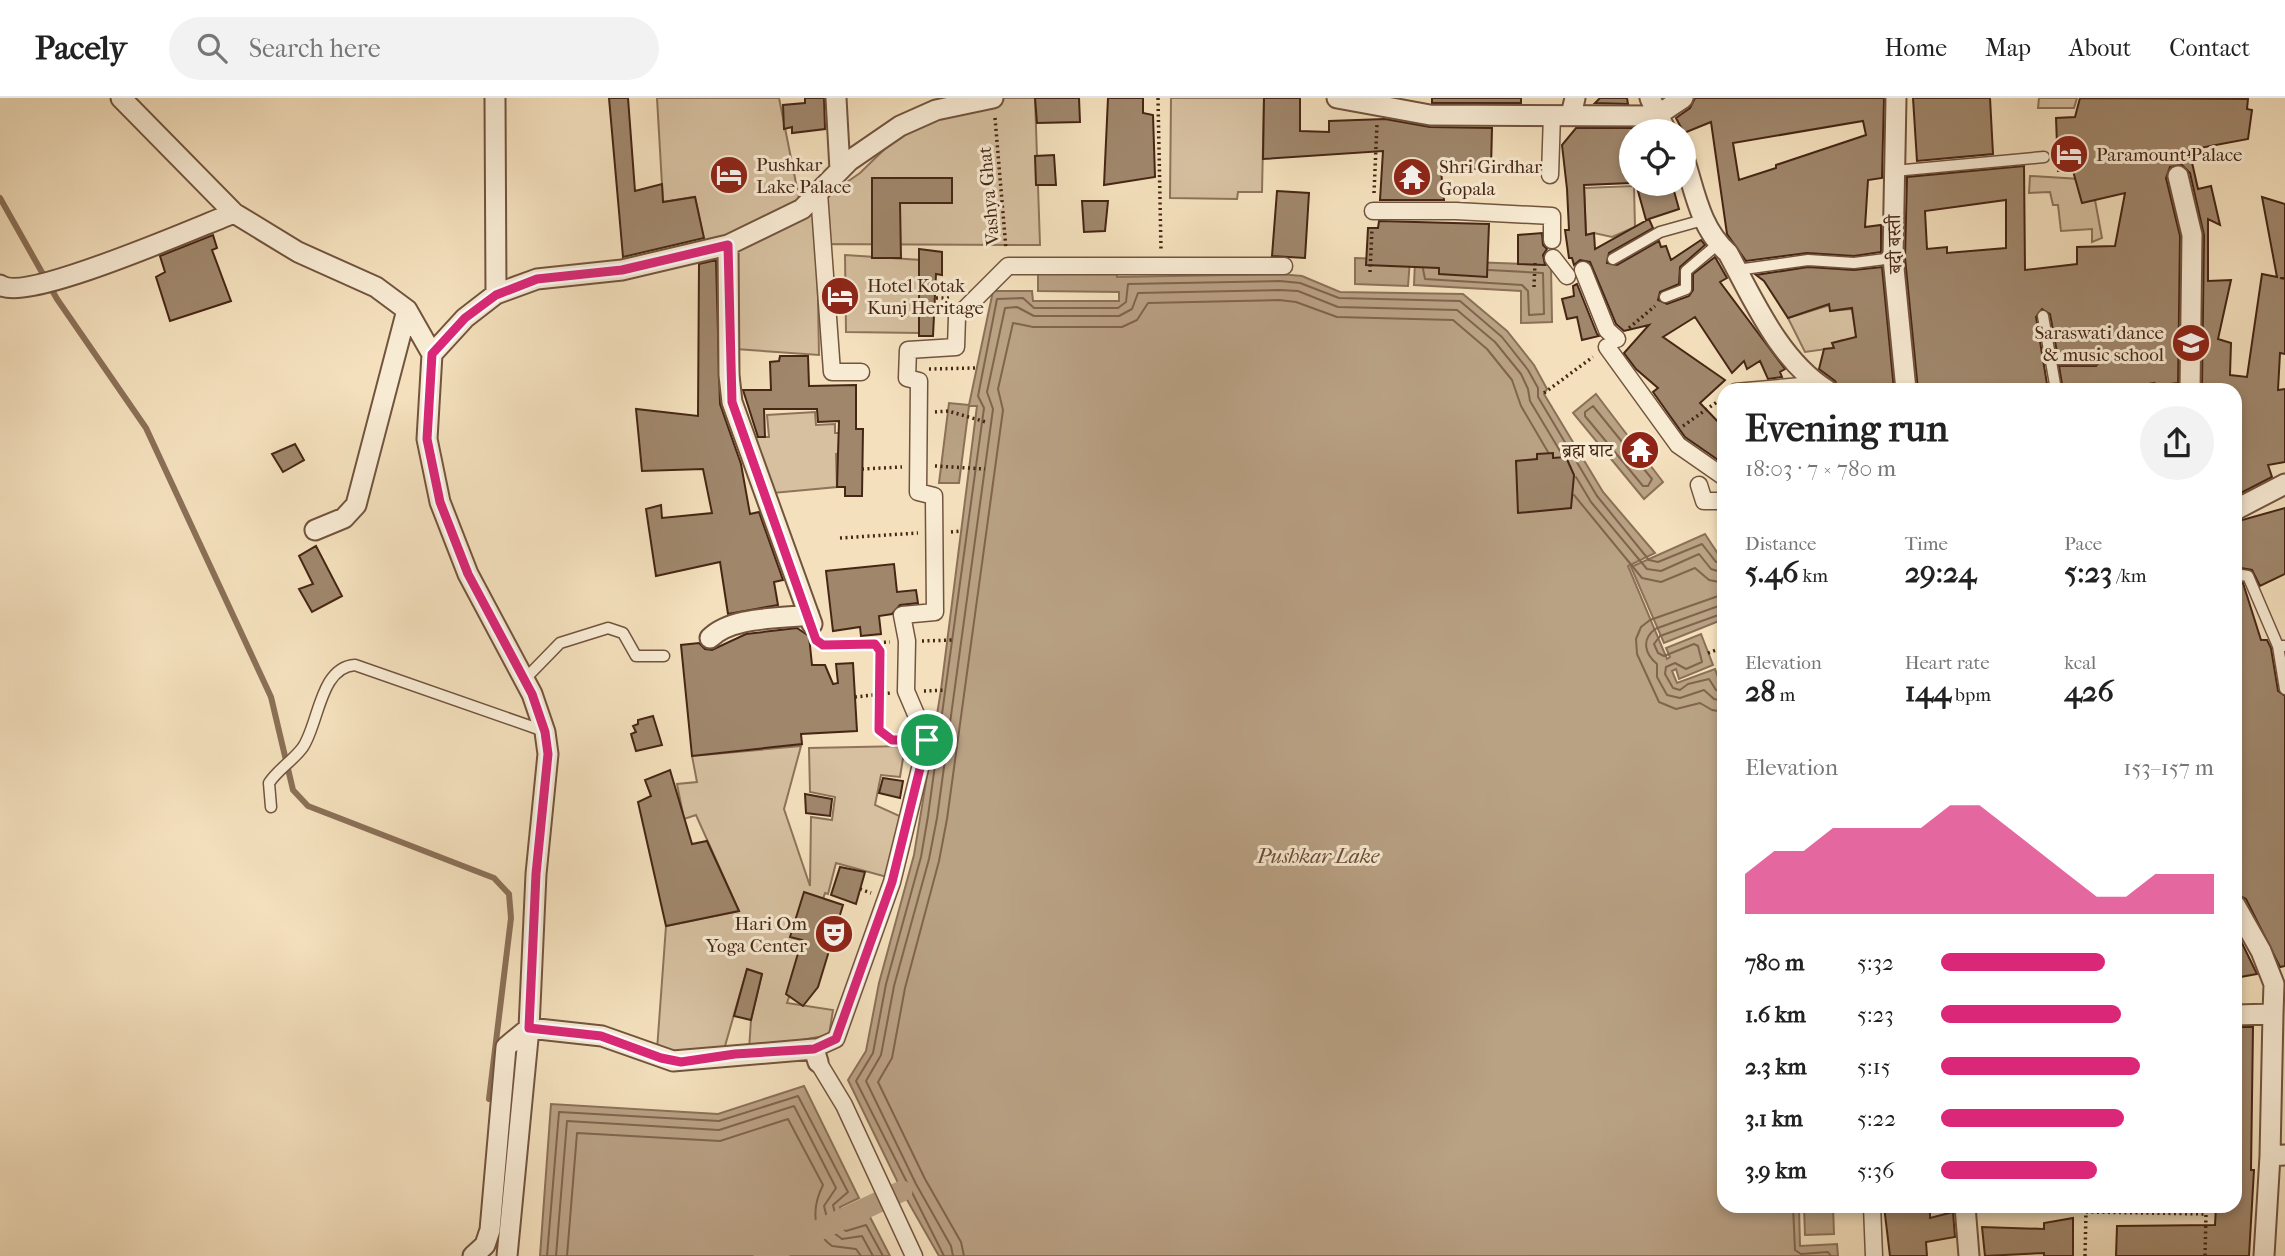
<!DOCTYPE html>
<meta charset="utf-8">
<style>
:root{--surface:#fff;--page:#f2f2f2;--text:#222;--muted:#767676;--line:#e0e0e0;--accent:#db2777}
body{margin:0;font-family:"IM FELL French Canon","Noto Serif Devanagari",serif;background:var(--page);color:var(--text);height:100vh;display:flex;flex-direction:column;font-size:26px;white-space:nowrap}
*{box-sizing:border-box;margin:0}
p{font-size:23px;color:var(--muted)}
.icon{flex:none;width:38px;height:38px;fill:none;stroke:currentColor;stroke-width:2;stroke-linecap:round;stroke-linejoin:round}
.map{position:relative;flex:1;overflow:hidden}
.panel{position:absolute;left:1717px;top:285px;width:525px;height:830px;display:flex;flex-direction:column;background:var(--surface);border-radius:21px;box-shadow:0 4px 10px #0003}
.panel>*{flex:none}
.fabs{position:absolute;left:1619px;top:21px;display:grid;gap:14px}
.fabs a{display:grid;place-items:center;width:77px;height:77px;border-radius:50%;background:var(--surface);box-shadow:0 4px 10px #0003;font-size:35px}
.pin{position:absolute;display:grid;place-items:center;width:60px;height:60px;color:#fff;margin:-30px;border:4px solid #fff;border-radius:50%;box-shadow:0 2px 7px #0007}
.round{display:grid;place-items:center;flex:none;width:74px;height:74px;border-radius:37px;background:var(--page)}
.overview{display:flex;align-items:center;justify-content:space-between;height:119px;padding:0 28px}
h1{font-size:38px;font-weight:800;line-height:52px}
.stats{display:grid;grid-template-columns:repeat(3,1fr);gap:10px;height:119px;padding:7px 28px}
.stats div{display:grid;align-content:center}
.stats b{font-size:30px;font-weight:800}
.stats small{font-size:19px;font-weight:400}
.stats p{font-size:19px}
.chart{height:196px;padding:14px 28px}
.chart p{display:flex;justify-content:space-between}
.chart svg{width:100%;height:126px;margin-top:7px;fill:var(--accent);opacity:.7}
ul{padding:0 28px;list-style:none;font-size:23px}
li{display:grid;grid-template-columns:112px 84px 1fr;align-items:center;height:52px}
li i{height:18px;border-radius:9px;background:var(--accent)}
header{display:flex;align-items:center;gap:42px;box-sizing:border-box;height:98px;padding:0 35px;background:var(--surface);border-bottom:2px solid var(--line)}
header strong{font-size:33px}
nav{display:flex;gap:38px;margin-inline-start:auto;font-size:24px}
.search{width:490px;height:63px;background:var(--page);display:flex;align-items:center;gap:18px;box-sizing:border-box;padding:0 24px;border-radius:38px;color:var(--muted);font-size:26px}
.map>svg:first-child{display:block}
.green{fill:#d6c0a0;stroke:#8e735a;stroke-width:2}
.water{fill:#b9a184;stroke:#8b7057;stroke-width:2}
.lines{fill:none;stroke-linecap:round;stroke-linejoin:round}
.shore{stroke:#80644c;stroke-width:2}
.stream{stroke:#8b7057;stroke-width:6}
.canal{stroke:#b9a184;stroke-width:21}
.building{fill:#a0876c;stroke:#462614;stroke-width:2;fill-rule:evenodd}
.service-casing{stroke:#72543e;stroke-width:13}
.pedestrian-casing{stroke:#72543e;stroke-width:19}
.minor-casing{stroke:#72543e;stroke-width:23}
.path{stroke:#462614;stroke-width:3.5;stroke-dasharray:2 3.5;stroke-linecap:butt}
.service{stroke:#f8ebd4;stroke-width:10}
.pedestrian{stroke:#f8ebd4;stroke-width:16}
.minor{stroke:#f8ebd4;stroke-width:19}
.route-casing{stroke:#fff;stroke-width:14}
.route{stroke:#db2777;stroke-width:9}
.labels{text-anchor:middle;stroke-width:6;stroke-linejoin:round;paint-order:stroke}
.poi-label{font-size:19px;fill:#462614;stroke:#f8ebd4;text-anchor:start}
.street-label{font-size:19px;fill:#462614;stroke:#f8ebd4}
.water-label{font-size:21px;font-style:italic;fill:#684b36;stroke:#f8ebd4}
</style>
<header>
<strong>Pacely</strong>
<div class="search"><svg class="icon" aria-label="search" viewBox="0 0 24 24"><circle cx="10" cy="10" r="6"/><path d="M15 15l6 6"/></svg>Search here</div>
<nav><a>Home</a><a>Map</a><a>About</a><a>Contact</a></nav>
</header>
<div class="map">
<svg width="2285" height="1158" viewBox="0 0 2285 1158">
<rect width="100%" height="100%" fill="#f4e0bd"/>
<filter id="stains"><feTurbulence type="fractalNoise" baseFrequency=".00286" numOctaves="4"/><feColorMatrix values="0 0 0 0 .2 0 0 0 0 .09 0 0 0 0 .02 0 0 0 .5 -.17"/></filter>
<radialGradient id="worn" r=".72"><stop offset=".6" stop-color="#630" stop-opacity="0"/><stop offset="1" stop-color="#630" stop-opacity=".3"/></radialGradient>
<path class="green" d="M657,0H779L801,110L706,152L695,99L663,104Z
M971,0H1035L1040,147L817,146L819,257L736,251L731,149L795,120L860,75L928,9Z
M1171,0H1264L1262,94H1238L1237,101L1170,100Z
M2039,0H2077L2074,10H2038Z
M2030,78L2080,81L2078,89L2082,104L2095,102L2102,140L2092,144V131L2061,133L2058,107H2053L2050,94L2029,95Z
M1634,88L1635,129L1612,139L1594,135L1586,137L1584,90Z
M845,157L921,162V235L846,234Z
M1830,207V213L1852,211L1858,247L1843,242L1833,245L1834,250L1805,254L1788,220Z
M815,314L816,327L835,326V335H844L840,355L836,356L837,389L773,395L752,339H769L767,317Z
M801,648L784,711L810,788L811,719L832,722L835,699L810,694L809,650L905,648L900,679L881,677L875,707L904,720L887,779L836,765L828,796L825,795L787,905L833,912L829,937L749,952L751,922L762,876L747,871L723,955L673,961L657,952L666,828L739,813L696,717L684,721L677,686L697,684L692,658Z"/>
<path class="water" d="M1355,160L1410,162L1408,188L1355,186Z
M1415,162L1551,167L1552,224L1521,225V193L1414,187Z
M1117,172V179L1280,176L1302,178L1340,194L1463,196L1507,233L1534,267L1547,291L1544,296L1603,394L1655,455L1628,468L1667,561L1670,559L1666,550L1701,536L1713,567L1679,581L1676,571L1672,573L1677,585L1715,571L1724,596V1108H1799L1800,1148L1837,1146L1838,1158H939L902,1093L848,982L866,953L879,885L914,757L941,592L977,308H969L959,385H939L949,305L969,307L993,193H1032L1033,203H1119V194L1038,193V173Z
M1596,296L1663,384L1644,401L1573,315Z
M1705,436L1724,465V521L1664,545L1631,469Z
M804,988L859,1100L840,1109L845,1126L869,1117L890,1158H540L551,1006L718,1016Z
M1804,1108H1833L1834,1136L1805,1137Z"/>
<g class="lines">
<path class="shore" d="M1423,171L1425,181L1522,187L1528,193L1529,217L1544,216L1543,175L1489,172
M1593,308L1652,381L1648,388H1643L1585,318V314Z
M1576,379L1591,404L1647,471L1661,473L1699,456L1711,471L1724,475
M1574,397L1642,480L1661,484L1695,470L1709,482L1724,485
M1724,496L1650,522L1641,529L1636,541L1637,556L1659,604L1676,611L1700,605L1712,612L1724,614
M1724,506L1655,531C1641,542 1645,556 1657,566V579L1667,597L1680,600L1704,592L1714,601L1724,603
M1724,515L1660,538L1654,546L1658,555L1664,558L1694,546L1698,548L1702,564L1686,571L1675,565L1666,569L1665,576L1673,590L1680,592L1688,586L1709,581L1716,592L1724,594
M1793,1108L1795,1152L1801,1156L1828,1154L1831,1158
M547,1158L559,1014L719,1023L798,998L848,1094L833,1107L838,1128L846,1133L866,1127L883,1158
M556,1158L567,1023L719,1032L794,1008L836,1090L824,1108L830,1132L842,1141L862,1138L873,1158
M567,1158L577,1035L720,1043L788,1021L823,1087C813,1107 810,1132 832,1148L856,1151L861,1158
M944,1158L856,983L873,955L886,886L921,759L928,718L984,310L978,298L997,201L1023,200L1034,210H1118L1126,204L1128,186L1280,183L1300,185L1339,200L1460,203L1502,239L1528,272L1538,290V299L1597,398L1649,462L1658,464L1702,446L1716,464L1724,466
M953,1158L951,1148L916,1086L866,983L881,957L894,888L929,761L937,720L993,311L987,294L1005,210L1017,209L1034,218H1119L1132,211L1138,195L1279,192L1298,193L1338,209L1457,212L1495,244L1521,276L1528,291L1530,303L1563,358
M964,1158L961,1144L925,1081L878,984L892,960L905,890L939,763L947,721L1003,312L998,291L1013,225L1033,229H1122L1137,222L1148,205L1279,202L1296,204L1337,219L1453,222L1487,251L1512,282L1521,308L1548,354"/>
<path class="stream" d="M0,100L57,201L146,330L271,599L293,692L308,708L494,780L509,796L511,820L489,1001"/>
<path class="canal" d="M764,1158L902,1093"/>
</g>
<path class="building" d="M609,0H628L635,93L662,86L663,104L695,99L704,140L623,159Z
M805,0H824L825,31L792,35V29L784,31L783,7L805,5Z
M1035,0H1079L1080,24L1037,25Z
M1108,0H1143V15L1153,17L1155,79L1104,87Z
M1264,0H1300V33L1329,34V23L1385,21L1430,29L1492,30L1491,70L1441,73L1444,102H1380L1383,53L1263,61Z
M1432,0H1521V5H1432Z
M1600,0H1627L1628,6L1595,5Z
M1695,0H1884L1882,80L1868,82L1865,129L1881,127V154L1854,158L1807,155L1746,163L1727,136L1711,24L1684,35L1676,20L1690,10ZM1863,23L1866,37L1776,67V70L1739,82L1733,45Z
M1913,0H1990L1993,56L1917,63Z
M2080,0L2248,1L2247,11L2252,12L2248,41L2189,52L2190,57L2183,58L2191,60L2198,91L2211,88L2220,127L2208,121V183L2231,182L2218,241L2231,245L2230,277L2247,279L2262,176L2277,179L2262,99L2285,106V180H2280L2285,181V256L2280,255L2278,292L2285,291V364L2268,367L2272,379L2235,398V292H2210V288H2202L2204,137L2190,75L2182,67L2170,69L2166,80L2180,138L2178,289L2176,285L2153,289L2154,285L2116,292H2063L2059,268H2096L2102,260L2096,254H2057L2050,216L2042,211L2036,219L2048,292H1918L1905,160L1907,79L2024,68L2025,172L2077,166V149L2115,148L2125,95L2082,105L2073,73H2058L2056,20L2075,19ZM2006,102V150L1947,155V149L1927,151L1925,113Z
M1576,30H1632L1631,85L1584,87L1586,137L1594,135L1595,151L1649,121L1653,130L1609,155L1607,165L1617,167L1659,143L1661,149L1666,148L1671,162L1701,142L1705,147L1680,169L1679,186L1660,194L1658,202L1667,206L1689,198L1693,192V176L1715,159L1727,180L1720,184L1785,271L1780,274L1782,279L1768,281L1760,263L1747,271L1744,263L1732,275L1695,219L1663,239L1725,282L1700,305L1724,330V366L1685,339L1653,294L1658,290L1636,271L1624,255L1649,227L1624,233L1616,226L1590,164L1580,162L1574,167L1572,160H1569L1565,132H1569L1567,91L1562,47Z
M1054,57L1056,87H1036L1035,58Z
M872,80H952V105H900L901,160H872Z
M1636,86H1672L1679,111L1646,122Z
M1277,93L1309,95L1305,160L1272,158Z
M1082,103H1108L1105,133L1084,134Z
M1379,123L1489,126L1487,179L1439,176V170L1366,167L1368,130H1378Z
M1542,135L1543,147L1547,151L1543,157L1545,167L1518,166V137Z
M213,137L217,150L212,152L231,203L170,223L156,179L165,174L160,158Z
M919,151L942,154V177L936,176L933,238H919Z
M712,163H716L720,306L741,366L750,416L759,414L783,482L774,484L778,507L728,516L720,464L656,478L646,411L661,407L662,420L712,415L703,371L642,373L636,311L698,318L699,166Z
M1808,169L1854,172L1882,169L1894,292H1839L1835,283L1819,271L1824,251L1834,250L1832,245L1856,239L1852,210L1830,213L1829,206L1788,220L1764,183L1756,177Z
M1577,186L1597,236L1599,238L1582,242L1577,219L1567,221L1562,201L1574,198L1573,188Z
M780,258H808L809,288L856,287V331H863L862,398H845V389H837L839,323L818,324L817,311H764L765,339H758L743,292H771L770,264L779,263Z
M295,346L304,362L283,374L272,356Z
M1553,355V360L1566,359L1574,377L1571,410L1518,415L1516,363L1537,361V356Z
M2285,410V476L2260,488L2252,472L2235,469V424Z
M316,448L342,498L312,514L299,491L313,486L299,458Z
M894,466L897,494L916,492L918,505L900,507L892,516L879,518L881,536L861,538L860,529L833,533L826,473Z
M2235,483L2243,485L2261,542H2267L2271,550L2278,593L2285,598V868L2280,869L2246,801L2235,795Z
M797,530L809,538L812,567H825L833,586L838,585L836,566L853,565L857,633L801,636L802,646L692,658L681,547L699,545L705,551L712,552L746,536Z
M653,618L662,647L636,653L631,636L636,634L633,628L638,626V622Z
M670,672L692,746L707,743L739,813L666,828L638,704L651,698L645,682Z
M883,680L903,683L900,700L879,695Z
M805,696L832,701L830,718L806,715Z
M840,769L865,774L856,806L831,797Z
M804,794L843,807L818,889L803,908L786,896L802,842L790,839Z
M2235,841H2240L2257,876L2235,880Z
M747,871L762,876L751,922L734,918Z
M2235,929H2253L2251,1072H2254L2249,1158H2116L2117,1128L2215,1127L2216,1108H2235Z
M1884,1108H1930V1120L1953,1114L1955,1139L1926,1144L1927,1158H1890Z
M2073,1120V1158H2044V1155L1985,1158L1982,1129L2044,1131V1125Z"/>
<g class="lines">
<g class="service-casing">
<path id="service" d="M1894,73L2044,59
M1613,161L1660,134L1703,122
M1737,172L1808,162L1854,165L1893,160
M1665,199L1686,191V173L1718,146
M2043,218L2056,292
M2051,261H2095
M1735,291L1812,284
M2235,476L2248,478L2278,548H2285
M2278,548L2285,591
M524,582L560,545L608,530L623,535L636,558H664
M271,709L269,685C278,671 293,663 303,649C319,625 320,569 355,567L544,633"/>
</g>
<g class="pedestrian-casing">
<path id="pedestrian" d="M1550,77L1552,17
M819,95L832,274H861
M1373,113H1456L1552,118V142
M1553,160L1567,178
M1583,172L1607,232L1617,241
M1607,249L1678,347L1724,379
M1699,387L1704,403H1724
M814,951L836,941L892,784L927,642L906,593L907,543L902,517L935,514L934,398L918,394L919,283L907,280L908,252L956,249L957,219L1008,168H1284
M818,964L844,1007L914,1158
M1872,1108L1874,1158"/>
</g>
<g class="minor-casing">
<path id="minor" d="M121,0L234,115L298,154L376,189L407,212L432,256L427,341L440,404L468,476L532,596L545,634L548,656L536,776L529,930L507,1158
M495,0L496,196
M836,0L840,72
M1337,0L1430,17L1656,18L1683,0
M1650,0L1666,33
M1896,0L1893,160L1906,292
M1571,17L1575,0
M1684,60C1695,94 1700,130 1728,155C1754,203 1780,263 1827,292
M2178,78L2192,137L2190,292
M728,147L729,277L732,304L812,526
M0,187C27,205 197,129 234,115
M432,256L465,220L496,196L537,181L622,172L728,147L802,111L849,63L900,28L936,12L993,0
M2235,412L2285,386
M315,432L344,420L356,407L407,212
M710,540C732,518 779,521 809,517
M2235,807L2261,853L2274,886L2273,916
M2235,917L2273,916L2270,1058
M1965,1108L1969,1158
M473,1158L485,1147L490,1132L506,949L529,930L602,938L673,963L814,951L818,964
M2264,1158L2270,1058L2285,1057"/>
</g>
<path class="path" d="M1158,0L1161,152
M995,20L1006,151
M1374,95L1377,26
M1370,174L1372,131
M1534,189L1535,165
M936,200H951
M1629,230L1655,208
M929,271L975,270
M1544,295L1593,259
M935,314L948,313L986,324
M1683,328L1724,299
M1634,367L1657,347
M935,368L985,371
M862,371L902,369
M951,434L962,433
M840,440L918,435
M1718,452L1724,449
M922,543L952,542
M818,544L823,547L875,546L880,553L879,632L892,642H910
M873,545L890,544
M1708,555L1724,549
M924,593L946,592
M855,599L891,595
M860,791L871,795
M2085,1158L2086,1114L2206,1116L2205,1158"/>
<use href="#service" class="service"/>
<use href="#pedestrian" class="pedestrian"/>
<use href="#minor" class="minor"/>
</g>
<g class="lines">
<g class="route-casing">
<path id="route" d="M728,147L732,304L816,542L823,547L875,546L880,553L879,632L892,642H927L892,784L836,941L814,951L735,956L681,964L661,960L601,938L529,930L536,776L548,656L545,634L532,596L468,476L440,404L427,341L432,256L465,220L496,197L537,181L622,172Z"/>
</g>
<use href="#route" class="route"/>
</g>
<defs>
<g id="hotel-disc" transform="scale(2.0125)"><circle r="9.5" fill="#8f2418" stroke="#f8ebd4"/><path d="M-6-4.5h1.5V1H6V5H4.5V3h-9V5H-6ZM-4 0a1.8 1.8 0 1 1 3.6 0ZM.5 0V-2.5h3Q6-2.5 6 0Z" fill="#fff"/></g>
<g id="temple-disc" transform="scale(2.0125)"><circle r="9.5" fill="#8f2418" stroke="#f8ebd4"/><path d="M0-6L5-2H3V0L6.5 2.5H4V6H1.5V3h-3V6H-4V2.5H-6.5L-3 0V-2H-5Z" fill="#fff"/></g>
<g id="school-disc" transform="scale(2.0125)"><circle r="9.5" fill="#8f2418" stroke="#f8ebd4"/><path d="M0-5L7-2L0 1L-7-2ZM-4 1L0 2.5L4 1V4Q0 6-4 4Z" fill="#fff"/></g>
<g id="theatre-disc" transform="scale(2.0125)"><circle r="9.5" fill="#8f2418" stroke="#f8ebd4"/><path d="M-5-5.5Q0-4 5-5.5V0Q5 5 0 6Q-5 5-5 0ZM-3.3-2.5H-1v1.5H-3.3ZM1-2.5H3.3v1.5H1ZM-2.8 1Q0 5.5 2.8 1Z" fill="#fff"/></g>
</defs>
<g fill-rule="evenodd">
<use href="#hotel-disc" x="2069" y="56"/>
<use href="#hotel-disc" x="729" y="77"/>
<use href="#temple-disc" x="1412" y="79"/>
<use href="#hotel-disc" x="840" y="198"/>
<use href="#school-disc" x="2191" y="245"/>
<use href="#temple-disc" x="1640" y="352"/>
<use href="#theatre-disc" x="834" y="836"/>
</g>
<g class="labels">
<g class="poi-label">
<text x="2096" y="63">Paramount Palace</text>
<text x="756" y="73">Pushkar<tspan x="756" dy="22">Lake Palace</tspan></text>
<text x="1439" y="75">Shri Girdhar<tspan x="1439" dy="22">Gopala</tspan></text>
<text x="867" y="194">Hotel Kotak<tspan x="867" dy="22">Kunj Heritage</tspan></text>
<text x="2164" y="241" text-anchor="end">Saraswati dance<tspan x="2164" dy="22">&amp; music school</tspan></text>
<text x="1613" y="359" text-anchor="end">ब्रह्म घाट</text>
<text x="807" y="832" text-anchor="end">Hari Om<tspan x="807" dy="22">Yoga Center</tspan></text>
</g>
<g class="street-label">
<text transform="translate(988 98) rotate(-95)" y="7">Vashya Ghat</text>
<text transform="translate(1894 146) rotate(-92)" y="7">बदी बस्ती</text>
</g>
<g class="water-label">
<text x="1318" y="765">Pushkar Lake</text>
</g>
</g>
<rect width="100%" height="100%" filter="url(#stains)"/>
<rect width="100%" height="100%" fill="url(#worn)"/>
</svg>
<div class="fabs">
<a><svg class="icon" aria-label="locate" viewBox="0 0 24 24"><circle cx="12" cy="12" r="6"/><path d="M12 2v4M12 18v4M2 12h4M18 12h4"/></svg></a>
</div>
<div class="pin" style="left:927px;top:642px;background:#1e9e55"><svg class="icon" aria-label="arrive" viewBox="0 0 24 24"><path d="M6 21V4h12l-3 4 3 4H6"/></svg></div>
<section class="panel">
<div class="overview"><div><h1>Evening run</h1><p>18:03 · 7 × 780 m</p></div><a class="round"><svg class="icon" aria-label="share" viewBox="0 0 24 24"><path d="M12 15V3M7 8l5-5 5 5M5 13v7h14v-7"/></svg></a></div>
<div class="stats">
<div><p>Distance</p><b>5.46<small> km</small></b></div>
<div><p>Time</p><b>29:24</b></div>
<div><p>Pace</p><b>5:23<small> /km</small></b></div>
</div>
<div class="stats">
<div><p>Elevation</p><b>28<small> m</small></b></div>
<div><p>Heart rate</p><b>144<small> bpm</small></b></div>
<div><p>kcal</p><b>426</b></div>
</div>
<div class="chart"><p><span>Elevation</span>153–157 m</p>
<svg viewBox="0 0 160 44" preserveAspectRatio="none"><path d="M0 44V30L10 22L20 22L30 14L40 14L50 14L60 14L70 6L80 6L90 14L100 22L110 30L120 38L130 38L140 30L150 30L160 30V44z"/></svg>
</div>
<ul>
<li><b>780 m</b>5:32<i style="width:60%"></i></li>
<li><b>1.6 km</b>5:23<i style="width:66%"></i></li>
<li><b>2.3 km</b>5:15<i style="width:73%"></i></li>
<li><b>3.1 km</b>5:22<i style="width:67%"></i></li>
<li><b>3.9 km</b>5:36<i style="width:57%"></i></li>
</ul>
</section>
</div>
